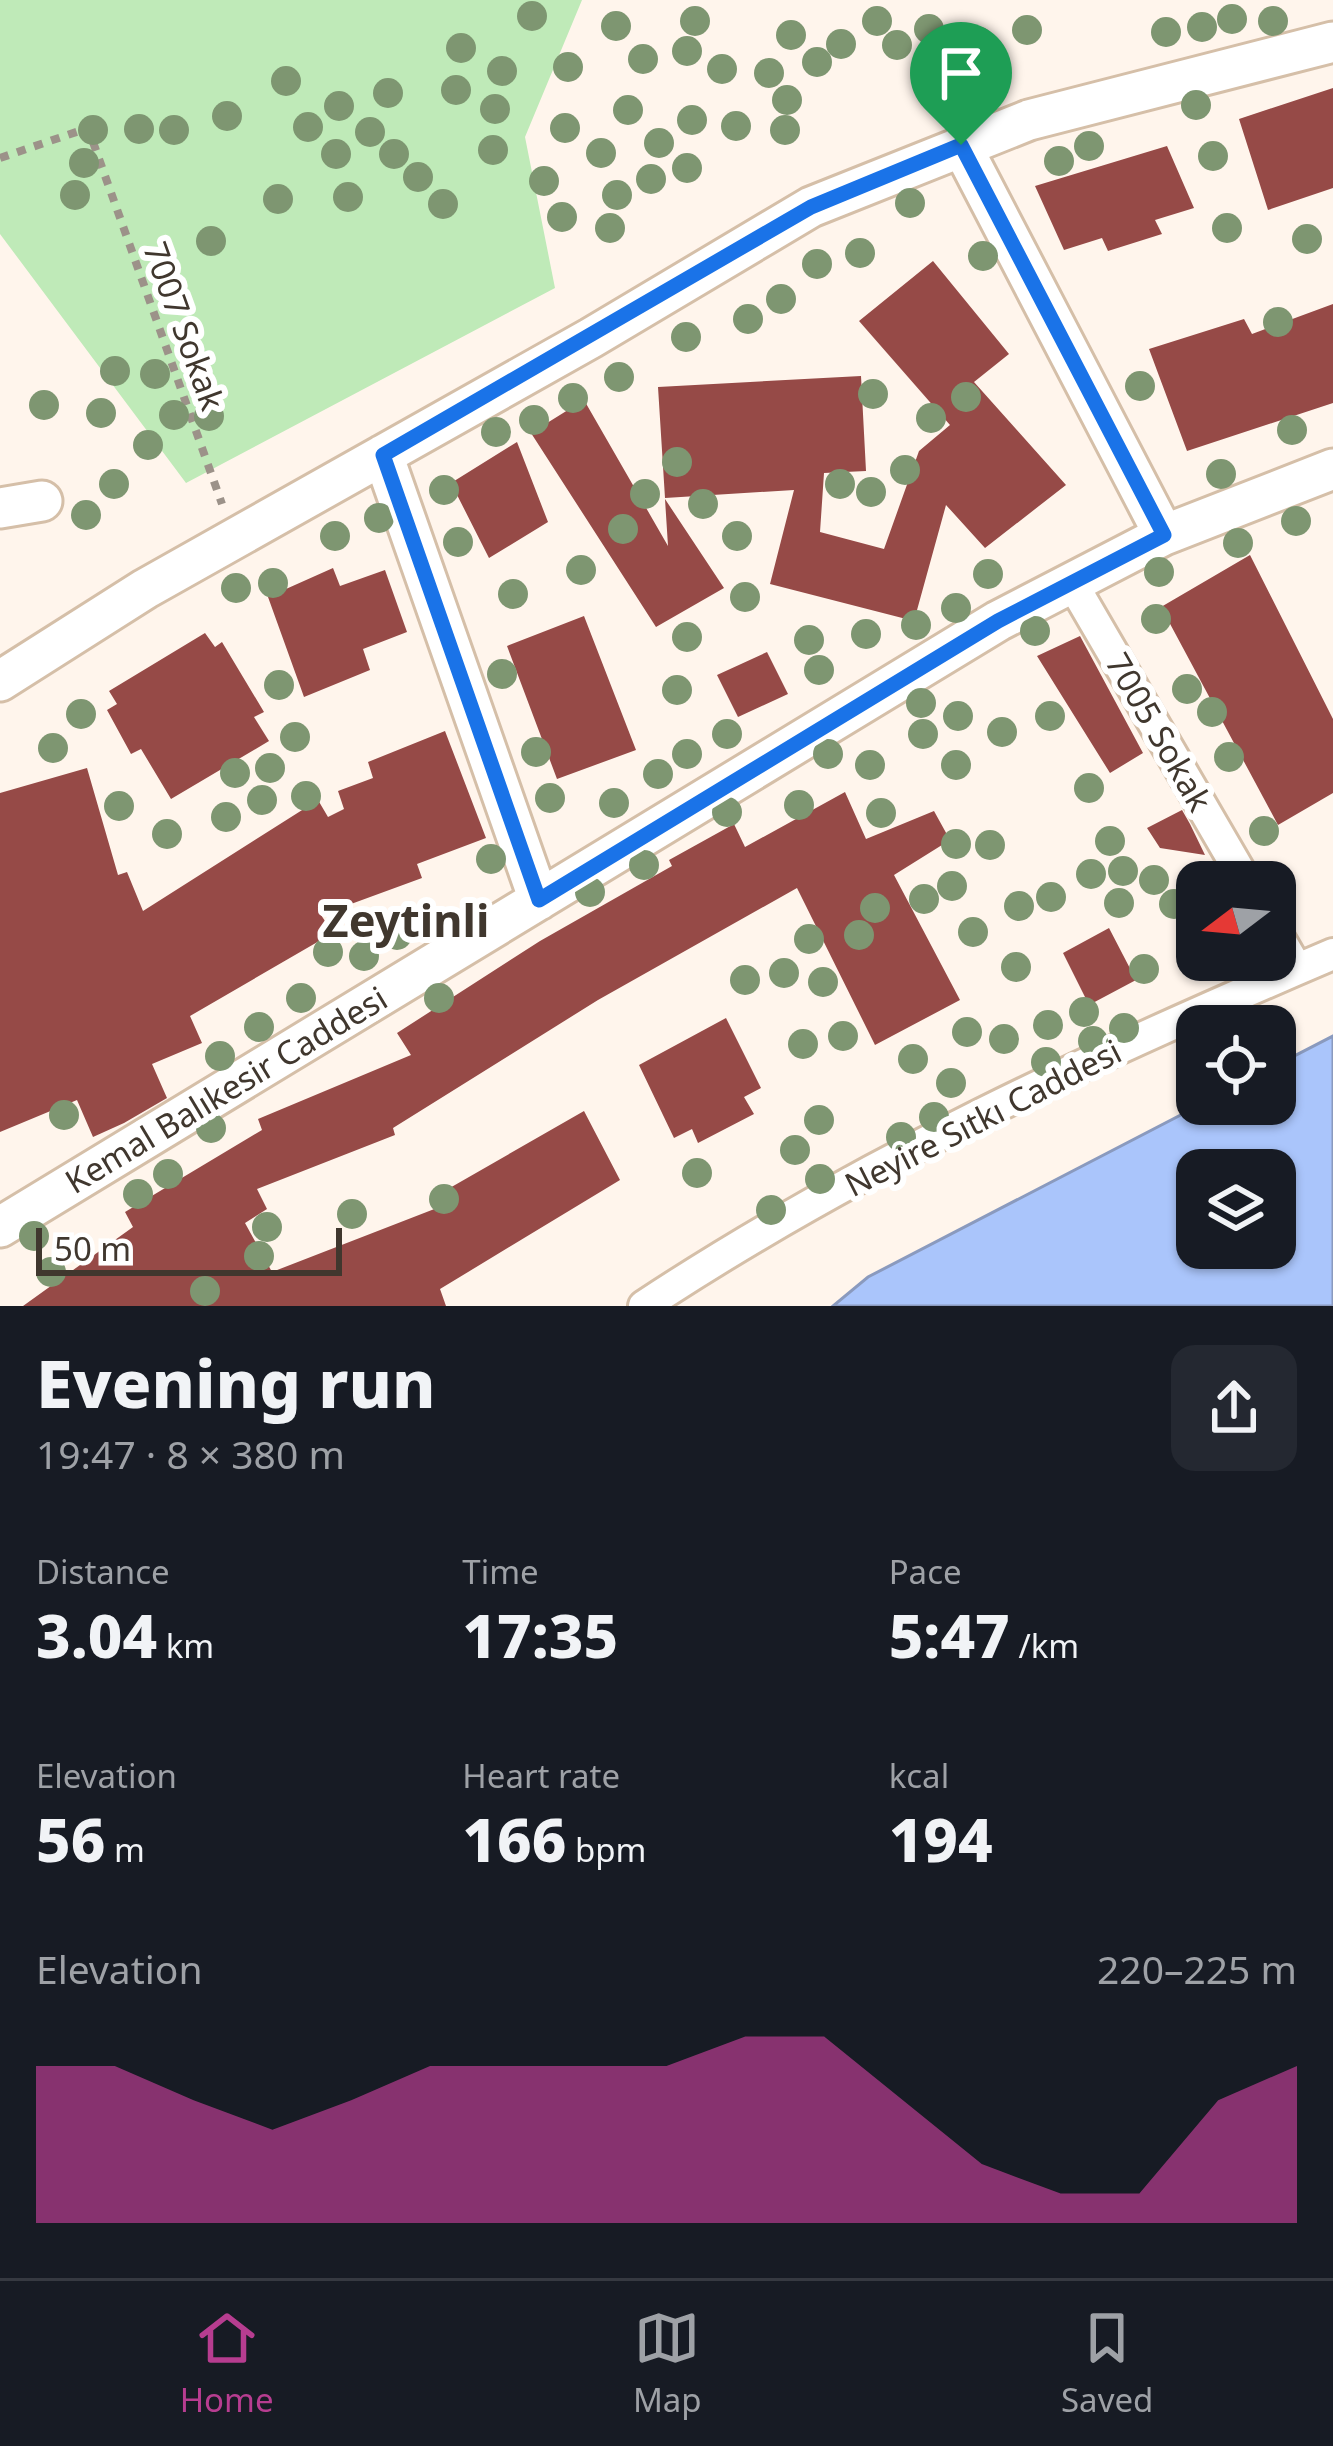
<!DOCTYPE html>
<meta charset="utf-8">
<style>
:root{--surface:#171b24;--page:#242831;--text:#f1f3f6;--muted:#9ea1a6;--line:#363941;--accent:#b73d90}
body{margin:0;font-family:"Noto Sans",sans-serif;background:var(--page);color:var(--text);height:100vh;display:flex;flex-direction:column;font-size:45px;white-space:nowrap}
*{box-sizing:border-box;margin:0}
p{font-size:39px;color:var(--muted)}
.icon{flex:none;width:66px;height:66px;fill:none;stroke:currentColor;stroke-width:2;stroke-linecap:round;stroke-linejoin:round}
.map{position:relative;height:1306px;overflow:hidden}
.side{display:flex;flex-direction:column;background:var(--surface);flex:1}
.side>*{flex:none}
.needle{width:78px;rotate:254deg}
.controls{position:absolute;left:1176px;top:861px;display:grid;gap:24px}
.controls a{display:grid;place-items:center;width:120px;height:120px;border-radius:24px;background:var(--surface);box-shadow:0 3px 9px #0004;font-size:60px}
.scale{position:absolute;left:36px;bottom:30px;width:306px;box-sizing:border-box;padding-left:12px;border:6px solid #40372e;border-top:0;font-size:33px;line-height:42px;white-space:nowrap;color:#40372e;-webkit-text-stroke:9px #fff;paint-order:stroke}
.pin{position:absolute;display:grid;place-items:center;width:102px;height:102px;color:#fff;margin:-123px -51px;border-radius:50% 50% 50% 0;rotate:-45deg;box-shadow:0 0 12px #0007}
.pin .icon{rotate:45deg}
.round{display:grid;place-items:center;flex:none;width:126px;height:126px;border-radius:24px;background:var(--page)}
.headline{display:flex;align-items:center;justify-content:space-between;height:204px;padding:0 36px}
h1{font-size:66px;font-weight:800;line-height:90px}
.stats{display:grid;grid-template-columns:repeat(3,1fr);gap:18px;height:204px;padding:12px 36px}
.stats div{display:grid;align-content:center}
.stats b{font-size:60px;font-weight:800}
.stats small{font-size:33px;font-weight:400}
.stats p{font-size:33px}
.chart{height:336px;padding:24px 36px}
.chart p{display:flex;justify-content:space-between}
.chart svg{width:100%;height:216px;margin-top:12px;fill:var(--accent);opacity:.7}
.tabs{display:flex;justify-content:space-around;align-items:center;height:168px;border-top:3px solid var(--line);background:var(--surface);font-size:33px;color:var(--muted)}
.tabs a{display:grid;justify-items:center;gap:6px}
.tabs .active{color:var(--accent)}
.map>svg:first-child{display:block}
.green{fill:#bfeab8}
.water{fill:#aac5fb;stroke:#8a9abe;stroke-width:3;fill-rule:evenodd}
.building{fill:#964a47}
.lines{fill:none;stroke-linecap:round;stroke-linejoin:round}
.pedestrian-casing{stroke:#d5bfa8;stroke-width:36}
.minor-casing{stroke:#d5bfa8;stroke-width:45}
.path{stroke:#9c9289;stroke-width:8;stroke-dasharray:9 9;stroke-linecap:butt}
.pedestrian{stroke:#fff;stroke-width:30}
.minor{stroke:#fff;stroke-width:39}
.tree{fill:#7e9671}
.route-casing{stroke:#fff;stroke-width:24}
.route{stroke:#1a73e8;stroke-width:15}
.labels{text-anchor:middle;stroke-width:12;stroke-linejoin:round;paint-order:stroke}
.street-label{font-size:33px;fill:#40372e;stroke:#fff}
.district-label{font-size:45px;font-weight:bold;fill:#40372e;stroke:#fff}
</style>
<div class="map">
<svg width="1333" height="1306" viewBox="0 0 1333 1306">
<rect width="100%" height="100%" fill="#fff5ec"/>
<path class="green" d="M0,0H582L525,137L555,288L186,483L0,234Z"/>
<path class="water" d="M1333,1036V1306H833L868,1277L1202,1104H1275V1066ZM1197,1170H1275V1248H1197Z"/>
<path class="building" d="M1333,88V188L1268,210L1239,119Z
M1167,146L1194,208L1155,220L1162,234L1108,251L1102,238L1064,250L1035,186Z
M933,261L1009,354L974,382L1066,485L985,548L946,505L914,621L770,584L794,490L665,498L658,387L861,376L866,471L824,473L820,532L884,549L919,451L950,425L859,321Z
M1333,304V403L1187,451L1149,349L1244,319L1252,334Z
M584,400L668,546L665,499L724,588L656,627L531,433Z
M517,442L548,522L489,558L451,483Z
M1250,555L1333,719V793L1278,825L1161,607Z
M333,568L340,586L385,570L407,632L363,649L370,670L304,697L268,597Z
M584,616L636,750L557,779L507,646Z
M205,633L215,647L222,642L264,712L254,717L269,741L171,799L141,749L131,754L107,710L117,704L109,691Z
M1080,636L1143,753L1110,773L1037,656Z
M767,652L788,694L738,717L717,675Z
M445,731L486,838L417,864L422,878L321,915L333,933L190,1016L202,1043L152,1064L167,1098L124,1123L93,1137L77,1100L0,1132V793L87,768L118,875L127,872L143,911L318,800L328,817L344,809L338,791L373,778L368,762Z
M845,792L866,839L934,811L950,840L894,875L960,1000L875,1045L797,888L598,1000L393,1128L395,1135L257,1189L267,1209L245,1223L272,1272L455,1201L448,1189L584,1111L620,1180L440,1289L446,1306H23L133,1227L125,1212L262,1130L258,1119L411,1055L397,1033L540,941L672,866L669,860L734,824L745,847Z
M1182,810L1190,824L1205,855L1160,848L1147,828Z
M1109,928L1136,980L1089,1005L1063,953Z
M726,1018L761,1088L744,1097L754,1114L698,1143L692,1129L674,1138L639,1065Z"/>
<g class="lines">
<g class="pedestrian-casing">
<path id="pedestrian" d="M1072,583L1246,882
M1275,931L1297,969
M644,1306C859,1164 1096,1055 1333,954"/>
</g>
<g class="minor-casing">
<path id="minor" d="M961,145L1164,535
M383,455L539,900
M0,508L42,501
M0,681L145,589L591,338L811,207L1029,120L1333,42
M0,1227L998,621L1164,535L1333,469"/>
</g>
<path class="path" d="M0,158L88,128L222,504"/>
<use href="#pedestrian" class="pedestrian"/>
<use href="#minor" class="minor"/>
</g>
<g class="tree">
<circle cx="532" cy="16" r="15"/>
<circle cx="1232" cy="19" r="15"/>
<circle cx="695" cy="21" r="15"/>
<circle cx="877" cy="21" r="15"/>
<circle cx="1273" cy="21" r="15"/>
<circle cx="616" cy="26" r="15"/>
<circle cx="1202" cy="27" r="15"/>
<circle cx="929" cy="29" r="15"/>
<circle cx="1027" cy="30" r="15"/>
<circle cx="1166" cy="32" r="15"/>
<circle cx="791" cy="35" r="15"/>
<circle cx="979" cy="42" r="15"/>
<circle cx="841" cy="44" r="15"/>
<circle cx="897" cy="45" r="15"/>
<circle cx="461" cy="48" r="15"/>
<circle cx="687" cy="51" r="15"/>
<circle cx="948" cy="54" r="15"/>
<circle cx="643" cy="59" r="15"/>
<circle cx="817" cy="62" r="15"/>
<circle cx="568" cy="67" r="15"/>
<circle cx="722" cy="69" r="15"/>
<circle cx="502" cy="71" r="15"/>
<circle cx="769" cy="73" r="15"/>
<circle cx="286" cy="81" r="15"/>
<circle cx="456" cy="90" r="15"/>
<circle cx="388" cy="93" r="15"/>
<circle cx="981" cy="96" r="15"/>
<circle cx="787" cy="100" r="15"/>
<circle cx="1196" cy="105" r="15"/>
<circle cx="339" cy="106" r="15"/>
<circle cx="495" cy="109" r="15"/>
<circle cx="628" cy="110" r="15"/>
<circle cx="227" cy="116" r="15"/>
<circle cx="692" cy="120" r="15"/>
<circle cx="736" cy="126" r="15"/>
<circle cx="308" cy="127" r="15"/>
<circle cx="565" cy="128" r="15"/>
<circle cx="139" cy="129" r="15"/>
<circle cx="93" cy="130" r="15"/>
<circle cx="174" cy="130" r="15"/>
<circle cx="785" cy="130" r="15"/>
<circle cx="370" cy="132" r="15"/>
<circle cx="659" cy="143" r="15"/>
<circle cx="1089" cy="146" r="15"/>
<circle cx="493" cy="150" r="15"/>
<circle cx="601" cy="153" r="15"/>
<circle cx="336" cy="154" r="15"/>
<circle cx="394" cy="154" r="15"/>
<circle cx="1213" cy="156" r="15"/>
<circle cx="1059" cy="161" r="15"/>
<circle cx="84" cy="163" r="15"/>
<circle cx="687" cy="168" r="15"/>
<circle cx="418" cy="177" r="15"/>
<circle cx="651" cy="179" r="15"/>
<circle cx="544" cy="181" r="15"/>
<circle cx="75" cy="195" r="15"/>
<circle cx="617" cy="195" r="15"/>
<circle cx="348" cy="197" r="15"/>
<circle cx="278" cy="199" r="15"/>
<circle cx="910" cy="203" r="15"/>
<circle cx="443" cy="204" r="15"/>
<circle cx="562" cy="217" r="15"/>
<circle cx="610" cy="228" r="15"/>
<circle cx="1227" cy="228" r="15"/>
<circle cx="1307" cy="239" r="15"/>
<circle cx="211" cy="241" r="15"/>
<circle cx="860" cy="253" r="15"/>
<circle cx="983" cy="256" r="15"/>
<circle cx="817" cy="264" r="15"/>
<circle cx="781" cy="299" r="15"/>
<circle cx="748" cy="319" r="15"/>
<circle cx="1278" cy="322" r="15"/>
<circle cx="686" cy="337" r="15"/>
<circle cx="115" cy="371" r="15"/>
<circle cx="155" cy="374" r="15"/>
<circle cx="619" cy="377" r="15"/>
<circle cx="1140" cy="386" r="15"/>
<circle cx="873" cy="394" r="15"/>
<circle cx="966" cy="397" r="15"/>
<circle cx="573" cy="398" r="15"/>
<circle cx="44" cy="405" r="15"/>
<circle cx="101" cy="413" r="15"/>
<circle cx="174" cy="415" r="15"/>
<circle cx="209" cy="416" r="15"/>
<circle cx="931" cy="418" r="15"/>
<circle cx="534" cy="420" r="15"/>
<circle cx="1292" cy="430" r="15"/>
<circle cx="496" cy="432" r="15"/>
<circle cx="148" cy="445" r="15"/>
<circle cx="677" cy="462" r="15"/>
<circle cx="905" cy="470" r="15"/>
<circle cx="1221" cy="474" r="15"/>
<circle cx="114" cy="484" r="15"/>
<circle cx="840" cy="484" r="15"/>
<circle cx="444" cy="490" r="15"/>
<circle cx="871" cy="492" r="15"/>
<circle cx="645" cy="494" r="15"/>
<circle cx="703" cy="504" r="15"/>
<circle cx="86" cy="515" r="15"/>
<circle cx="379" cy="518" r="15"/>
<circle cx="1296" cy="521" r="15"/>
<circle cx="623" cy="529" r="15"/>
<circle cx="335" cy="536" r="15"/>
<circle cx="737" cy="536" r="15"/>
<circle cx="458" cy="542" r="15"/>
<circle cx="1238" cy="543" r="15"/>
<circle cx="581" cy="570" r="15"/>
<circle cx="1159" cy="572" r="15"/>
<circle cx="988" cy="574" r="15"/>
<circle cx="273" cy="583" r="15"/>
<circle cx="236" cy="588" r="15"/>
<circle cx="513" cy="594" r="15"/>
<circle cx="745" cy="597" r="15"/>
<circle cx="956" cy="608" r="15"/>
<circle cx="1156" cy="619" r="15"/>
<circle cx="916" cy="625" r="15"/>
<circle cx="1035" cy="631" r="15"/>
<circle cx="866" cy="634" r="15"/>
<circle cx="687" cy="637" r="15"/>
<circle cx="809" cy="640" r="15"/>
<circle cx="819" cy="670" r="15"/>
<circle cx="502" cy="674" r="15"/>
<circle cx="279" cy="685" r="15"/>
<circle cx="1187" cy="689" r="15"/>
<circle cx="677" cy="690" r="15"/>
<circle cx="921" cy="703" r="15"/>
<circle cx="1212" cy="712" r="15"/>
<circle cx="81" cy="714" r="15"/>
<circle cx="958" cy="716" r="15"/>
<circle cx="1050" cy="716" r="15"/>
<circle cx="1002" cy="732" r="15"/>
<circle cx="727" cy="734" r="15"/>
<circle cx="923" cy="734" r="15"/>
<circle cx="295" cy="737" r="15"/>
<circle cx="53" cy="748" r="15"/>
<circle cx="536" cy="752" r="15"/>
<circle cx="687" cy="754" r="15"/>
<circle cx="828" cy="754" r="15"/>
<circle cx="1229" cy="757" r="15"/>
<circle cx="870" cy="765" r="15"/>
<circle cx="956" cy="765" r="15"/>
<circle cx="270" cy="768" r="15"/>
<circle cx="235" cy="773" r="15"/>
<circle cx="658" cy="774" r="15"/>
<circle cx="1089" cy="788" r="15"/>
<circle cx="306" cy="796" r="15"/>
<circle cx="550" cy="798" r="15"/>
<circle cx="262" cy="800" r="15"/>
<circle cx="614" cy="803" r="15"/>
<circle cx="799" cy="805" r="15"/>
<circle cx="119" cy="806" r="15"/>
<circle cx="727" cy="812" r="15"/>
<circle cx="881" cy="813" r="15"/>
<circle cx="226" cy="817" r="15"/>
<circle cx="1264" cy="831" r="15"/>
<circle cx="167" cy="834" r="15"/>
<circle cx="1110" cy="841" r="15"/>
<circle cx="956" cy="844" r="15"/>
<circle cx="990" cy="845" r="15"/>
<circle cx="491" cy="859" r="15"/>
<circle cx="644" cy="865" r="15"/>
<circle cx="1123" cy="871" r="15"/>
<circle cx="1091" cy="874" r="15"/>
<circle cx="1154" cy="880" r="15"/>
<circle cx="952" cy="886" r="15"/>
<circle cx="590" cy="892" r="15"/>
<circle cx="1051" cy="897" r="15"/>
<circle cx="924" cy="899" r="15"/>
<circle cx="1119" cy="903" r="15"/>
<circle cx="1174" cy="904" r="15"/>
<circle cx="1019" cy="906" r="15"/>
<circle cx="875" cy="908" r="15"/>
<circle cx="973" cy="932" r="15"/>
<circle cx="397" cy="935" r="15"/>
<circle cx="859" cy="935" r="15"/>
<circle cx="809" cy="939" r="15"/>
<circle cx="328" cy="952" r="15"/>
<circle cx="364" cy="956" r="15"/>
<circle cx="1016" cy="967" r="15"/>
<circle cx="1144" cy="969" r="15"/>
<circle cx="784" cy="973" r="15"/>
<circle cx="745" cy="980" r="15"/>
<circle cx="823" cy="982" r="15"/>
<circle cx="301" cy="998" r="15"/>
<circle cx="439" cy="998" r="15"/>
<circle cx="1084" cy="1012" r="15"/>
<circle cx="1048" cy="1025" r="15"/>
<circle cx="259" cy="1027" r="15"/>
<circle cx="1124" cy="1028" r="15"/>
<circle cx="967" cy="1032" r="15"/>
<circle cx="843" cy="1036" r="15"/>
<circle cx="1004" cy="1039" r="15"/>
<circle cx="1093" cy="1041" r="15"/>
<circle cx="803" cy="1044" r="15"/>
<circle cx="220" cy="1056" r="15"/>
<circle cx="913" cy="1059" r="15"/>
<circle cx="1046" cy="1062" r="15"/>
<circle cx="951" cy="1083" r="15"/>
<circle cx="64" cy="1115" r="15"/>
<circle cx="934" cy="1117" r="15"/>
<circle cx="819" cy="1120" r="15"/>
<circle cx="211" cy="1128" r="15"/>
<circle cx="901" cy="1137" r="15"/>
<circle cx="795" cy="1150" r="15"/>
<circle cx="697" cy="1173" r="15"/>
<circle cx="168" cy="1174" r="15"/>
<circle cx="820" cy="1179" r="15"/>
<circle cx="138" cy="1194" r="15"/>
<circle cx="444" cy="1199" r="15"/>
<circle cx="771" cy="1210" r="15"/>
<circle cx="352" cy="1214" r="15"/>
<circle cx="267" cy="1227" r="15"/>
<circle cx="34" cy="1236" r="15"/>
<circle cx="259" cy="1256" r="15"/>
<circle cx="51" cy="1272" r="15"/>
<circle cx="205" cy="1291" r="15"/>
</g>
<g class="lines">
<g class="route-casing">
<path id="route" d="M961,145L1164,535L998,621L539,900L383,455L811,207Z"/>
</g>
<use href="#route" class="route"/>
</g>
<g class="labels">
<g class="street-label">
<text transform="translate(184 326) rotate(70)" y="12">7007 Sokak</text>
<text transform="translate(1159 732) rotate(60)" y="12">7005 Sokak</text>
<text transform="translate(226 1090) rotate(-31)" y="12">Kemal Balıkesir Caddesi</text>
<text transform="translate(983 1118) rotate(-27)" y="12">Neyire Sıtkı Caddesi</text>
</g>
<g class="district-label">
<text x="406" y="937">Zeytinli</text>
</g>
</g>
</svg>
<div class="controls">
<a><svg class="needle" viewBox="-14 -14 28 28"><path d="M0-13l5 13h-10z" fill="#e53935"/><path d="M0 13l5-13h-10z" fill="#9ea1a6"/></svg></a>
<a><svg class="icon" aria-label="locate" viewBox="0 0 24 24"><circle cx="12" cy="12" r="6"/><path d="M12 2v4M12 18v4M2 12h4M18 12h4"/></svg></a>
<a><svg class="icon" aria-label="layers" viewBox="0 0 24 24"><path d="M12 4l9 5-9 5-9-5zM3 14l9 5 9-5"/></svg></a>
</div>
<div class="scale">50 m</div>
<div class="pin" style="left:961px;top:145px;background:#1e9e55"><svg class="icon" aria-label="arrive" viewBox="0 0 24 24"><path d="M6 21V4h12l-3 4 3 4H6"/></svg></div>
</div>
<section class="side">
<div class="headline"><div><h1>Evening run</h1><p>19:47 · 8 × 380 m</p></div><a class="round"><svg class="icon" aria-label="share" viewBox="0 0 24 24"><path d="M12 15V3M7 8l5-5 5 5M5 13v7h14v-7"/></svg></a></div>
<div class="stats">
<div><p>Distance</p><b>3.04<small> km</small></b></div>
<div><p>Time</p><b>17:35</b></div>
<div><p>Pace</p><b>5:47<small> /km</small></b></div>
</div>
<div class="stats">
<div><p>Elevation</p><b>56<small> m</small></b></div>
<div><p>Heart rate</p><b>166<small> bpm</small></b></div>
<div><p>kcal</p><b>194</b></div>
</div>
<div class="chart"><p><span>Elevation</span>220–225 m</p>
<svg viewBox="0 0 160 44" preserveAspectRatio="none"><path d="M0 44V12L10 12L20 19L30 25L40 19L50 12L60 12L70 12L80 12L90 6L100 6L110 19L120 32L130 38L140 38L150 19L160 12V44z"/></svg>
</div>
</section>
<nav class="tabs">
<a class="active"><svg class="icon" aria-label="home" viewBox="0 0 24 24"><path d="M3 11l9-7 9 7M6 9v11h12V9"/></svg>Home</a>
<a><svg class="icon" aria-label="map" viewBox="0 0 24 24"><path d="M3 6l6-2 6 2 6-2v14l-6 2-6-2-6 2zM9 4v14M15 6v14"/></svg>Map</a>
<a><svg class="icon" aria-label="saved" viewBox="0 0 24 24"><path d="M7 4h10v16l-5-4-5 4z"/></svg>Saved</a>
</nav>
